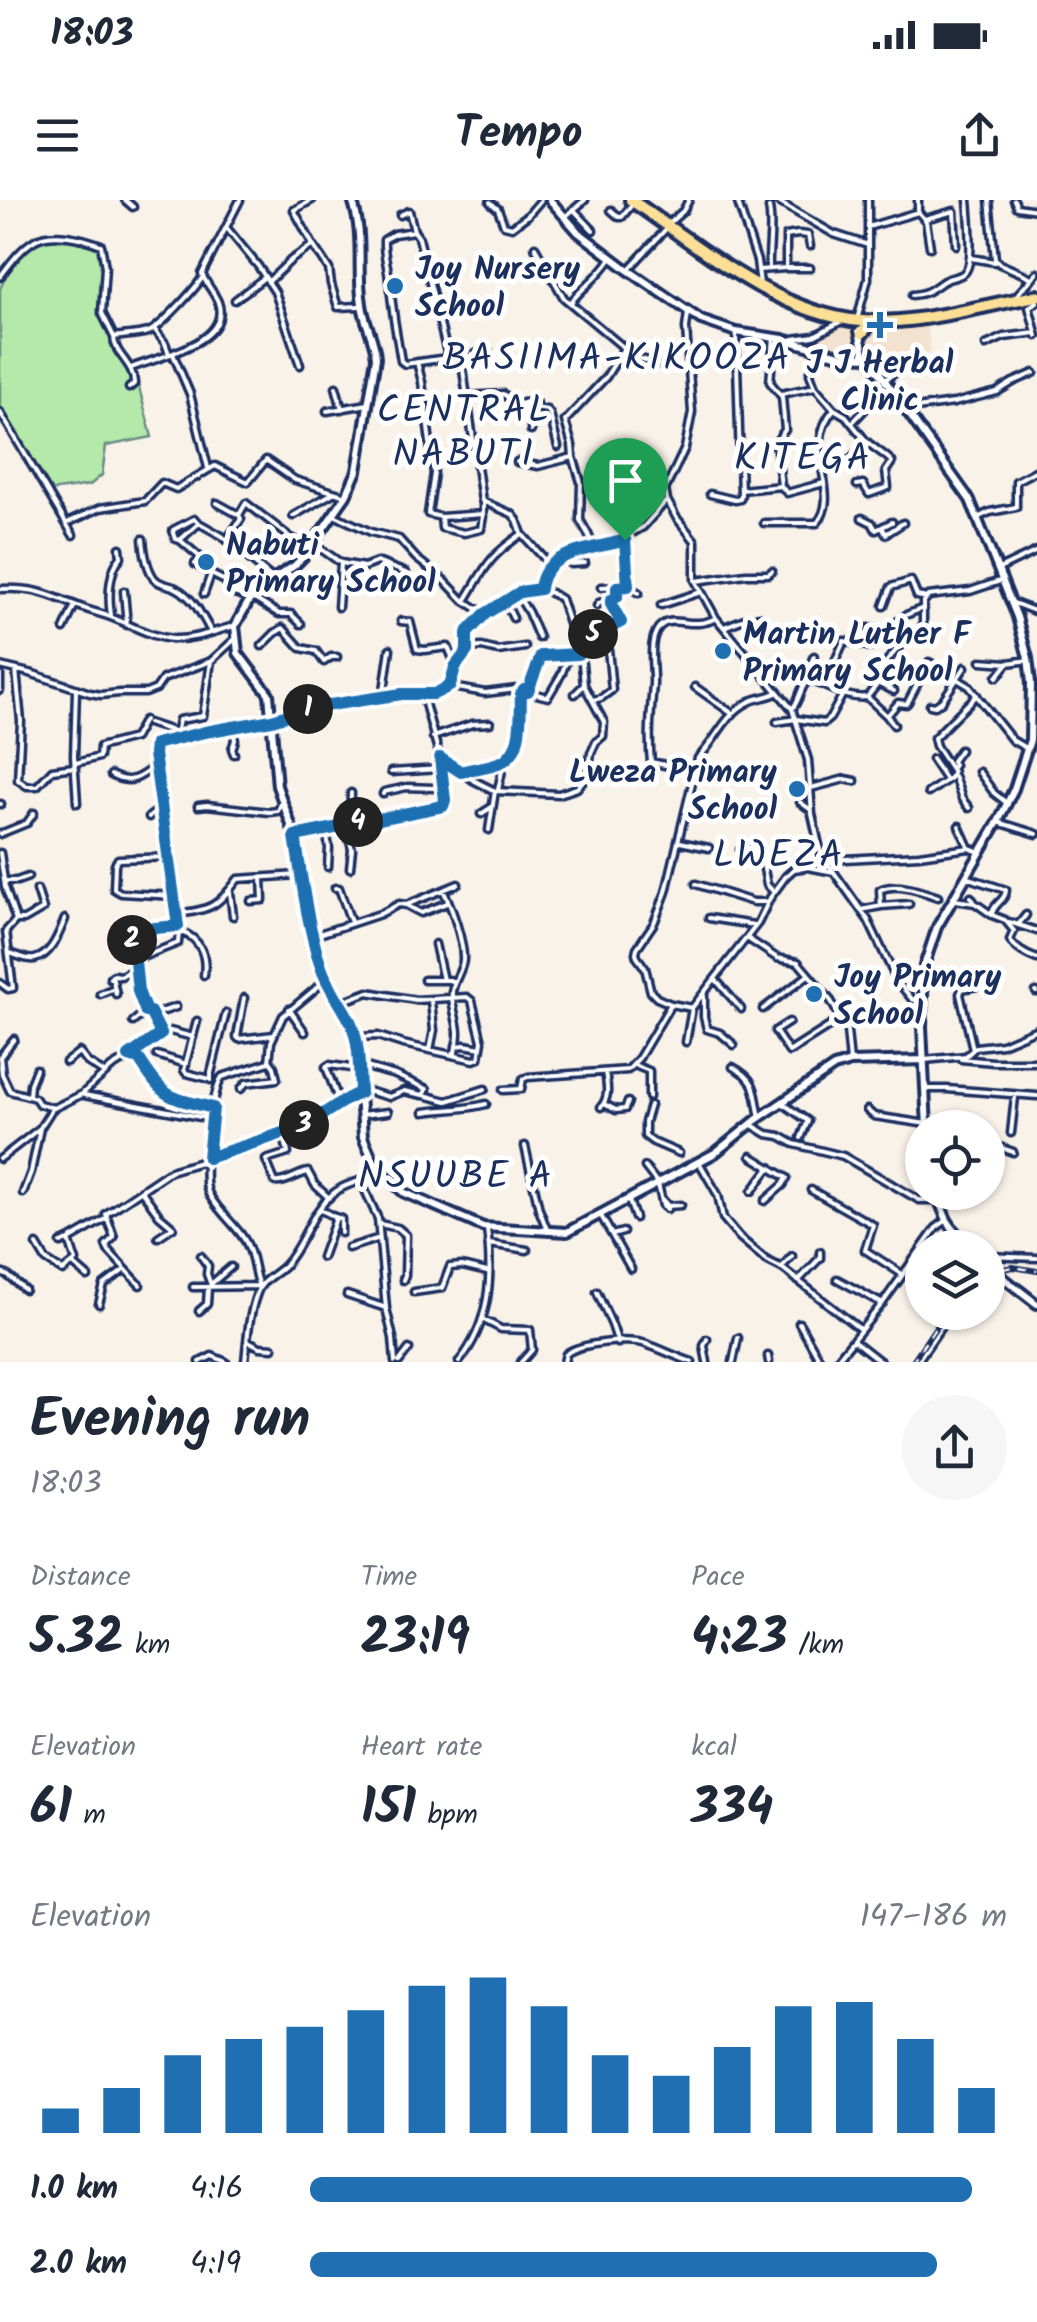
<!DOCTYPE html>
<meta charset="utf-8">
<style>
:root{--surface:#fff;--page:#f6f6f7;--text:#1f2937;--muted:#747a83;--accent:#1f6fb2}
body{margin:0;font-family:Kalam,sans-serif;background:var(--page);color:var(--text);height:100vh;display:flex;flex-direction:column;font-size:38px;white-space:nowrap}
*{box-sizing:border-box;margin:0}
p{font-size:32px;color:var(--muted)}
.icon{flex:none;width:55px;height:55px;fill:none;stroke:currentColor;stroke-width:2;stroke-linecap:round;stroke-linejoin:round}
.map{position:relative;height:1162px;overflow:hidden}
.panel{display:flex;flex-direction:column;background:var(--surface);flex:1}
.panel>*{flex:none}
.controls{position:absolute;left:905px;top:910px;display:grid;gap:20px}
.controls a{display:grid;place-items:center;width:100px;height:100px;border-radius:50%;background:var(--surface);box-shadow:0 2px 8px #0004;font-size:50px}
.pin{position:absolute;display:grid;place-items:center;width:85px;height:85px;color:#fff;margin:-102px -42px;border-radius:50% 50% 50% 0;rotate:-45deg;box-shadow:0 0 10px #0007}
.pin .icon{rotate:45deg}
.km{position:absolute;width:50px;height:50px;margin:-25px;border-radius:50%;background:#222;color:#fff;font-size:28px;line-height:50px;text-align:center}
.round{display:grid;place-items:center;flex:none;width:105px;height:105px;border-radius:52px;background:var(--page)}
.summary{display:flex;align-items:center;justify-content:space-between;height:170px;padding:0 30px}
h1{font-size:55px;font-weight:600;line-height:75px}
.figures{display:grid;grid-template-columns:repeat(3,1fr);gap:15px;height:170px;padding:10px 30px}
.figures div{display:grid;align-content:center}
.figures b{font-size:50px;font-weight:600}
.figures small{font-size:28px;font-weight:400}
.figures p{font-size:28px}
.chart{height:280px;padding:20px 30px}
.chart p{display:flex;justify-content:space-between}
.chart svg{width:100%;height:180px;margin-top:10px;stroke:var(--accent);stroke-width:6}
ul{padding:0 30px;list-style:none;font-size:32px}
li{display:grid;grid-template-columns:160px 120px 1fr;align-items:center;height:75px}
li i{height:25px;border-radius:12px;background:var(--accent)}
.status{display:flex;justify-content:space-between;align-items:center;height:70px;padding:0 50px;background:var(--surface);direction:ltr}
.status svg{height:28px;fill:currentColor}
header{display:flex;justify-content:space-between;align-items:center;height:130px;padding:0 30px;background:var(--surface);font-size:45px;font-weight:600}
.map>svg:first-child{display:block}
.built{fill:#f2e2cf}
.green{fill:#b4e9aa;stroke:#688c84;stroke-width:2.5}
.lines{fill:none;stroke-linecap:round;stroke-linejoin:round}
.street-casing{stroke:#1b2f5e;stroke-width:11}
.secondary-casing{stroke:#1b2f5e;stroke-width:14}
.highway-casing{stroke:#1b2f5e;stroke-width:18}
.street{stroke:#fff;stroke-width:4}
.secondary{stroke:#fff;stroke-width:6}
.highway{stroke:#fbdf96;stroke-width:10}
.rail-casing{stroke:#1b2f5e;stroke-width:6}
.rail{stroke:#fff;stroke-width:2.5;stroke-dasharray:8;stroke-linecap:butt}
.route-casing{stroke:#fff;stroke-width:20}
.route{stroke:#1f6fb2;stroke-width:12}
.poi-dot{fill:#1f6fb2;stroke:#fff;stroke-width:4}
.labels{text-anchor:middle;stroke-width:10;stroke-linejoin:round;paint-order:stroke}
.poi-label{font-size:32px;font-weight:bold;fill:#1b2f5e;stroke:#fff;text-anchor:start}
.quarter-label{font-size:38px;letter-spacing:2.5px;fill:#1b2f5e;stroke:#fff}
</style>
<div class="status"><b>18:03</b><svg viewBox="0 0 49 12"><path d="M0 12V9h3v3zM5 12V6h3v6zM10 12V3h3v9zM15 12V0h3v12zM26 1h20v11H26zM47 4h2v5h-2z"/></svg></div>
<header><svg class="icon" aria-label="menu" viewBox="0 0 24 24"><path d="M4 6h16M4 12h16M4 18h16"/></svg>Tempo<svg class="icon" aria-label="share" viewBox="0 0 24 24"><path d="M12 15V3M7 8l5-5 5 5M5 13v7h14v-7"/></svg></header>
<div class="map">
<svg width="1037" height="1162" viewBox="0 0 1037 1162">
<rect width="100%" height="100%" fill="#f9f2e9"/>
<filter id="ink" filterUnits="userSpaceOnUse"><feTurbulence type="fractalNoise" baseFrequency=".01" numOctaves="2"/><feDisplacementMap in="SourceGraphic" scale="20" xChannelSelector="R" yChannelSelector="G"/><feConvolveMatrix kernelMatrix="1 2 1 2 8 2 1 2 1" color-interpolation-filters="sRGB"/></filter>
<g filter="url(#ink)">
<path class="built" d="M926,121L931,152L924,157L910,161L907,162L908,165L882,179L868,157L864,144V126Z
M834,126L857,129L865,157L842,155L788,140L808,138Z"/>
<path class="green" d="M61,35L101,45L106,121L114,142L134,169L152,237L106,246L102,275L90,285L51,291L0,207V89L12,61L39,37Z"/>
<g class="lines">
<g class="street-casing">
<path id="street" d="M125,0L133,7
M737,0L757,61L760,84
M775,0L834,34L868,45
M989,0L995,59L1000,64L1032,78
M1014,0L1017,7L1037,10
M490,2L498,9L504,25L512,27L528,15L541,0
M769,8C773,27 768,49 769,69
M574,10L593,30
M611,10L619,17H622L631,6
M918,12L926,21L930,47
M400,15L409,11L414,31
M565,17L585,0
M925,19L954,11L956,45
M667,25L683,11L689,0
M226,27L258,66L275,92L300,165
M868,27L918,12V0
M313,45L329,69L331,84L338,107L360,106
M535,47L564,98L635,157L657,164
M971,58L995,62
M786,68H810
M628,70L665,30
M758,70L786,68V36L798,34L808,35L810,46
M0,77C9,65 21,48 35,40C53,30 83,38 101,45L105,67L102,113L114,137
M268,82L291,60L313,45L294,10L312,0
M912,95C926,94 931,90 942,82C949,77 958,78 964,73C975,65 969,14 968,0
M1016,96L1037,73
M235,100L265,77
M571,102C584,86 600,76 611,58
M1037,102L1029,107L1037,136
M688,113L686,128L692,212L685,248L665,290L667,300L676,317L695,341V380L716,418L792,509L808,560L812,614L821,654L868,720L897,781L912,799L922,802
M858,116L868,79V0
M155,130L165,143L169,154
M774,137L770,182L782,197L785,230L776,242L781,286
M793,139L814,136L840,122
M986,145L1004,137L1036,133
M173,154L190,194L208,268
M448,157L419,38L414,31L394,34L384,40C383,54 388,66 389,80C392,107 396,134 401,161L405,164L454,157L462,163L482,301L512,314L517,320L522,334L550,365
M459,159L488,150
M417,162L422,182L434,273L428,314L441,317L483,314V304
M131,168C157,157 232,143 218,102C214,92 206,84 202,74L240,0
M884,181C899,168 920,158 938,171
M336,187L342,209
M129,188L134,184C135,164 114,155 114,137C125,135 138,135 148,132C159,129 195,89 202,78
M781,194L815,187
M467,196L503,194L518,205L529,201L537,204
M518,205L547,210L550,214L558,247
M327,211L368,204
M0,212L73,335
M908,212L916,208L954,203L997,192L1013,182L1034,173
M853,222L868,206L891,190
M531,231L532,207
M573,257L572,245L565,221L606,177L624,148
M517,262L538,266L573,257L581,282L580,320L588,334L594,349
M823,271C842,268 856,258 865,240L846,216L834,209
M857,285L863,284L869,294L888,287L886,271L892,262C889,257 872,247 865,240
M741,290L781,286L787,293L824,283
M710,294L735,300L740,299L741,295L736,132
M217,303L239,315
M334,315L371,332L399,339L416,358L445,381L462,399L485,414
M293,316L333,293
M441,317L442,328L464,333L481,329L483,316
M862,318L872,323L876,330L892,322
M977,318L990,312L1016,307V281L1037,270
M67,323L100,308L145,301L162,283L176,289L215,266L248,282L266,260L295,280L346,296
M199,323L194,319L173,330L176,339L180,340L199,323L222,336L272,378
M764,323H817C843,294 800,249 834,209L815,187L810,174L818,149
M882,327L886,334L903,323
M228,338L241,319L239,315L246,303L290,337L311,348
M143,339C144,351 146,367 154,378C159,385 168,384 176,388C193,397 202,415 211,432
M180,340L201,358L195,364L211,374
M314,344L341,363L364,367L377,362L406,373
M567,354L571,364L585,363
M999,369L1037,351
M341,373L360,384L371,386
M696,381L746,374H768L772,371
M628,386L639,393
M601,387L619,386
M540,388C543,349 596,349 625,340L627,336L643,327L667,300
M0,389C38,387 50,396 83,408C93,412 104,414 113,418C133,426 151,437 173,439C193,440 215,431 234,426
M124,391L127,425
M204,394L211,374L225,381L231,392L256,400L279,414H291L301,424
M517,394L528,412L539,438
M465,401C486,367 487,358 522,334
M505,402L513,418
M1011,402L1037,412
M661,405L701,392
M597,406L599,403L611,399
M884,406L891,387L911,381L917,396L927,398
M338,407L341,363
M111,415C108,397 109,369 121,357L120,348
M401,421L410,422L417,449L425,450L448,447L456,466
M724,427L744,419L761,417
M869,428L884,432L906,415L923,408
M64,429L75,405
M574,439L602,432L621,422L611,401L616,398L617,387L628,386L625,343
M262,446L275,433L283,428L301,448L316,451L324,462L331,457H337
M467,448L482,447L498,451L525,447
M981,461L1008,463L1029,460
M0,466L30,473L90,493L101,495L119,493H146L156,489L163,479L211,461L235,439
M16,470L21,521L18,580L27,586H37L52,570L74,567
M0,475V490
M997,477L1008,463
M807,479L805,477L814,456
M877,483L894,491
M825,484L844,441L872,447
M452,487L485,493L517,489L548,497L561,475L569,455L578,454
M695,487L733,514
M76,490L74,556L77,603
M529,491L541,455L569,456
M575,494L584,485
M383,497L390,449
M868,498L887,516L898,503L906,504L908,502L929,462L969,486L1012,540L1027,549
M593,500L601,498L612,490L608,449
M930,505L935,506L942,501L965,467
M792,509C800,501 800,485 809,480C829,486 846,500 867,497L876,486L877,473L898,448L923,428V403L928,396L970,391L1003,380
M887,516L894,525
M777,522L796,519L824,523L830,518L843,494
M148,523L175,532
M233,528L235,540L232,549L234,554
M433,537L472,524L490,523
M175,539L205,532L272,520L311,508L402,495L433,494L450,486C454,467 464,463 467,450C470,440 465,436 471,427C482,413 521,387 539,389C546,390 555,395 561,399L582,464L584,485L604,522L603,536L596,542L591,553L588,575L577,588L559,594L495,591L473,580L449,562L440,558L422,493
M932,559L946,580
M76,563L99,557L100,547L103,546L134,538L144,520
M951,569L954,565L952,561L960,550
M693,571L651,562C648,536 651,510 653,484C654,468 646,435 663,424C676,416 694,430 716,418
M391,572L440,569
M461,572C497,560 516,568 520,522C522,510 519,501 524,491
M979,572L994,593L1008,604
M111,575C130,586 141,577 156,565
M954,576L962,599L969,608
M811,588L845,579L855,581
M498,590L504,561
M928,593L950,578L953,572L936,546L934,538L977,495
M383,594L384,592L407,587L434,588L443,584L440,558
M800,602L811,610
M0,604H1
M198,606L207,605L269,612L278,611L282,601
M687,608L706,612L735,611
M481,614L492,607
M149,617L162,607
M998,622L1037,634
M345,624L352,649L350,668
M350,624L443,606L445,600L443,584
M959,626L969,648
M326,629L329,648L328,667
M489,630L495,591
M0,634L27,623L34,613
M295,636L350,624L351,593
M680,642L709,648
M740,650L761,653L767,685L774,692
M0,653L5,687L16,720L6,731L13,788L8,789L0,783
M169,657L118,659L115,664L114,689L121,693L175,696
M828,663L845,659L919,655L969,648L980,652
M966,677L1006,690C1006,701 992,704 992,715L1005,720L1014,731L1010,740C1016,750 1026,755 1037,759
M4,681H17L28,677
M696,684L753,702H768
M335,688H339L351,722
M443,690C451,705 464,742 463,760C462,773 450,784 452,798C453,814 462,830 456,846
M230,692L233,716
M971,697L975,703L992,715
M955,700L975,703
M251,701L263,700L262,679
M406,705L458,684
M881,706L880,690C897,682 920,691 938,697
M861,710L881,706L909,704
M177,714C211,710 218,706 238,679L298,675
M709,718L754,725
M16,720H24L43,709L37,690
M1009,722L1037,731
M1018,725L1026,715
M181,732C200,738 207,756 204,775
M313,736L380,714L399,704L406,705L421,713L447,703
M747,738L777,758L798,762L831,801L847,831L850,862
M435,744L443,780
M10,753C17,755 28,761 35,759C52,755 59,733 65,719
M135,760L178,743L179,731L155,548L157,543L175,539L179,520L203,516L211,461
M112,776L116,794
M110,778L114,775L121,776L135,768
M424,780H449L455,782
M716,780L741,809
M1036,792H1037
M100,794L114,788
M704,796V817L707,829L720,833L734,845
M244,798L237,837L239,839L274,835
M339,803L368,792L416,800L467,797L472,801L482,841L479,858L474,860L403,844L378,836L358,837
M692,808L671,804L657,798L651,792L645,768L637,757L636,753L637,748L654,723L666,692L698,558C716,541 723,516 747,503C756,497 768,498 778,492
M289,809L305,832
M763,809L807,776
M152,815L176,807
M197,821L184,870L186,873L210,879
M133,822L146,811
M789,822L775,831L789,852L841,819
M170,831L193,837
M14,839L0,857L2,874L10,891L35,898L39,904L54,908
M686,842L692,808L758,723L770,698L786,676L794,669L808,667L834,672
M973,849L960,794L962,789L982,785
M430,850L434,830L431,801
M453,853H455L456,846L465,845L481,848
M157,855L186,864
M130,856L161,834L150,812L146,811L138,791L132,730L178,726
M961,859L993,862H1037
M924,860L966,856L976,847L1002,844L1037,829
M66,862L79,852L87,862L104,873
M359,865L395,875L427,889
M634,865L649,871V897
M733,867C759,881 754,893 760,917
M211,880V873L226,813
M241,889L246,883L277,879L274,867L269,860
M360,889L389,897L404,891L423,895L427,889
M925,889H947L1037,896
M503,890L521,889L523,879L528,877L628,870L639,858L671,804
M84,895L211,919
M424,895L447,901L485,889
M29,896L30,884L36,869
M339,902L326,867L329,865L358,869
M782,903L808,921L801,938
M604,904L616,910L625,909L628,902
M650,905L645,922V936L653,942L679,953
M601,907C610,897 607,885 605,872
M867,910L874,916L927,924
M424,912C445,909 465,910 486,904
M361,915L388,912
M752,925L767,934L780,936L794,944L843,956L919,1000H938
M969,928L970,924
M283,932L288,953L266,960L275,982C284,984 297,974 308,972L315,985L329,998
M1011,933L1015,897
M988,943L1013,952
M525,946L539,1009L548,1032
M751,956L787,978L783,985L765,1001
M209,957C241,946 274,938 306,924C326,915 338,900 360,893
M0,959L40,928L52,909L82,894L111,868L129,857C148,860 153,888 171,897C183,904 200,905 213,908
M699,962L718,995L723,1018L739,1037L766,1060L782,1068L861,1130
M645,967L658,984L663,1006L667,1009
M141,990L159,1015L173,1027L158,1037
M811,990L873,1025L865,1050L902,1074
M752,991L770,967
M23,993L31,972L40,928
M628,998L635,1018
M662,999L668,1006L681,1005
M319,1009L333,1016L335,1021L322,1057
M600,1014L631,1069
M335,1017L341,1019V1033
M380,1024L398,1028L406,1035L405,1075L403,1080
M612,1035L623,1032
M69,1040L107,1018
M489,1044L527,1050
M37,1045L46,1060L63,1071L76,1061L69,1040L61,1043
M348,1048L380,1038
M201,1056L208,1066L207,1074L211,1085
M988,1056L1037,1058
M73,1064L88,1077
M781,1068L792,1056
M0,1073L7,1075L25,1090
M837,1079L881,1103
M798,1081L820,1058V1052
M211,1084L231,1067
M140,1085L108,1050L106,1045L114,1037L106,1014L170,971L207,960
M193,1087L259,1086C254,1074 254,1061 249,1049C243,1030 216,1011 208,992C201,976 212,891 222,877L269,862L271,842L283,816L326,780
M414,1092L442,1088L450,1067L462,1066L487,1072
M597,1092L612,1125L618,1143
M347,1095L386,1108L378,1019L361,981
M99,1104L104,1085L124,1070
M386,1108L393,1138L395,1162
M199,1111L207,1104L208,1088
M484,1120L501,1129L530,1130L532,1150L521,1162
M799,1123L821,1162
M707,1139L704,1146L707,1162
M853,1140L881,1162
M248,1141L260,1147L273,1148
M768,1156L769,1162
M200,1162L212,1156L226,1162
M245,1162C247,1140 249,1114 257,1093C261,1080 275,1075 284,1066C306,1042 310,1009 338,990C351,981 368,981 381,972
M399,1162L409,1149
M459,1162C490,1123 493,1077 487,1029
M564,1162L566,1154C580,1143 629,1138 646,1144C661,1149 676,1157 692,1162
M733,1162L738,1138
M835,1162L882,1104L936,1028L947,1020
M917,1162L951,1112"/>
</g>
<g class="secondary-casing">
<path id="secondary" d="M352,0C365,37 356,66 362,104C364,123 375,139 376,158L357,271L346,296L304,356L294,366L265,384L249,401L235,426L238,453L269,494L277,586L295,636L302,693L321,766L326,780L348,817L356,838L363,937L375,965L403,992L483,1027L567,1032L715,953L756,920L834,867L850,862L924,860
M550,0L578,32L628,70L701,120L736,132L783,139L843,156L868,157
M859,131L865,157L869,158L970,300L1017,417L1028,458L1031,483L1030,540L1014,589L998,622L937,727L924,766L922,827L927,928
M935,992L947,1020L966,1048
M988,1066L1037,1104"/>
</g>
<g class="highway-casing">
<path id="highway" d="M631,0C698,46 778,114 861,121C915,126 983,105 1037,96
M862,133L872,121"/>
</g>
<use href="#street" class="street"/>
<use href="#secondary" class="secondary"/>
<use href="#highway" class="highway"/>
<g class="rail-casing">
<path id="rail" d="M988,1072L1013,1067L1037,1071
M912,1162L946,1112"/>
</g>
<use href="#rail" class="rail"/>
</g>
</g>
<g class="lines" filter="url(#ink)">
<g class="route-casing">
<path id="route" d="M625,340L628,386L617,387V397L611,400V404L621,422L602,432L574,438L578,454L541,456L528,491L524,490L521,494C520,515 524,552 501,562C489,567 474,568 461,572L440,558L445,600L443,606L295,636C302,680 307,724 321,767C328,788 342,804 351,823C360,844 359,870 360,893C339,900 325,916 305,924C273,938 240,947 208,958L213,908C168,897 165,900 139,859L129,856L161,834L150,812H146L138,791L132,730L178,726L154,554L155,544L205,532L272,520L310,508L402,494H434L450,486L455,467L467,451V433L485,414L520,392L540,389C544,349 594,350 625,340Z"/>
</g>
<use href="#route" class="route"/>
</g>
<g class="poi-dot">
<circle cx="395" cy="86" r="10"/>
<path d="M875 110h10v10h10v10h-10v10h-10v-10h-10v-10h10z"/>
<circle cx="206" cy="362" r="10"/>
<circle cx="723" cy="451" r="10"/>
<circle cx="797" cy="589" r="10"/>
<circle cx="814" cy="794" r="10"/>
</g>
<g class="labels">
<g class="poi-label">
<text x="415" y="79">Joy Nursery<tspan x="415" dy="37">School</tspan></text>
<text x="880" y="173" text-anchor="middle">J J Herbal<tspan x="880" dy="37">Clinic</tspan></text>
<text x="226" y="355">Nabuti<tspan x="226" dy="37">Primary School</tspan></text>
<text x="743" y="444">Martin Luther F<tspan x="743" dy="37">Primary School</tspan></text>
<text x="777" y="582" text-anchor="end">Lweza Primary<tspan x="777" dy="37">School</tspan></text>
<text x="834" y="787">Joy Primary<tspan x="834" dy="37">School</tspan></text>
</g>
<g class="quarter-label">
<text x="617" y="170">BASIIMA-KIKOOZA</text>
<text x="464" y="222">CENTRAL<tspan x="464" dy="44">NABUTI</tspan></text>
<text x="803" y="270">KITEGA</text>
<text x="779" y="667">LWEZA</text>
<text x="456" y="988">NSUUBE A</text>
</g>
</g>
</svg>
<div class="controls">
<a><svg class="icon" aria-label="locate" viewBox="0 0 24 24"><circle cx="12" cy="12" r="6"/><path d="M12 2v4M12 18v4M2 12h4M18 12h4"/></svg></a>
<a><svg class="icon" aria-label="layers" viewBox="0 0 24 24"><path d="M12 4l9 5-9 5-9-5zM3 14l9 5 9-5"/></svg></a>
</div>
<div class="pin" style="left:625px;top:340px;background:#1e9e55"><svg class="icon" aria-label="arrive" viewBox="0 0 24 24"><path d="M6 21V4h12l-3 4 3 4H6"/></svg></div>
<b class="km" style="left:308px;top:509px">1</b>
<b class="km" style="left:132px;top:740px">2</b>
<b class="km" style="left:304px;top:925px">3</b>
<b class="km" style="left:358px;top:622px">4</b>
<b class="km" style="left:593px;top:434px">5</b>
</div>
<section class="panel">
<div class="summary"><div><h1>Evening run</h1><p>18:03</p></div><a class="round"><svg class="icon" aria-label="share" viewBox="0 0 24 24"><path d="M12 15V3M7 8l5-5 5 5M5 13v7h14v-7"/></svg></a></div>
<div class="figures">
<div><p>Distance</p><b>5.32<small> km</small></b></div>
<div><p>Time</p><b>23:19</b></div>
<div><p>Pace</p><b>4:23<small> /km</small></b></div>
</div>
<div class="figures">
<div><p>Elevation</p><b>61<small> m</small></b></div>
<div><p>Heart rate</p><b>151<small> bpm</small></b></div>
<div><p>kcal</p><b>334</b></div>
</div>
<div class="chart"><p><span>Elevation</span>147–186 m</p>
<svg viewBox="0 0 160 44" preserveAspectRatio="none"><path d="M5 44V38M15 44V33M25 44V25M35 44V21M45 44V18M55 44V14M65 44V8M75 44V6M85 44V13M95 44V25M105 44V30M115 44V23M125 44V13M135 44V12M145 44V21M155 44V33"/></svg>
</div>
<ul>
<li><b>1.0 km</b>4:16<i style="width:95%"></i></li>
<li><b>2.0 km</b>4:19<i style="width:90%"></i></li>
</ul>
</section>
